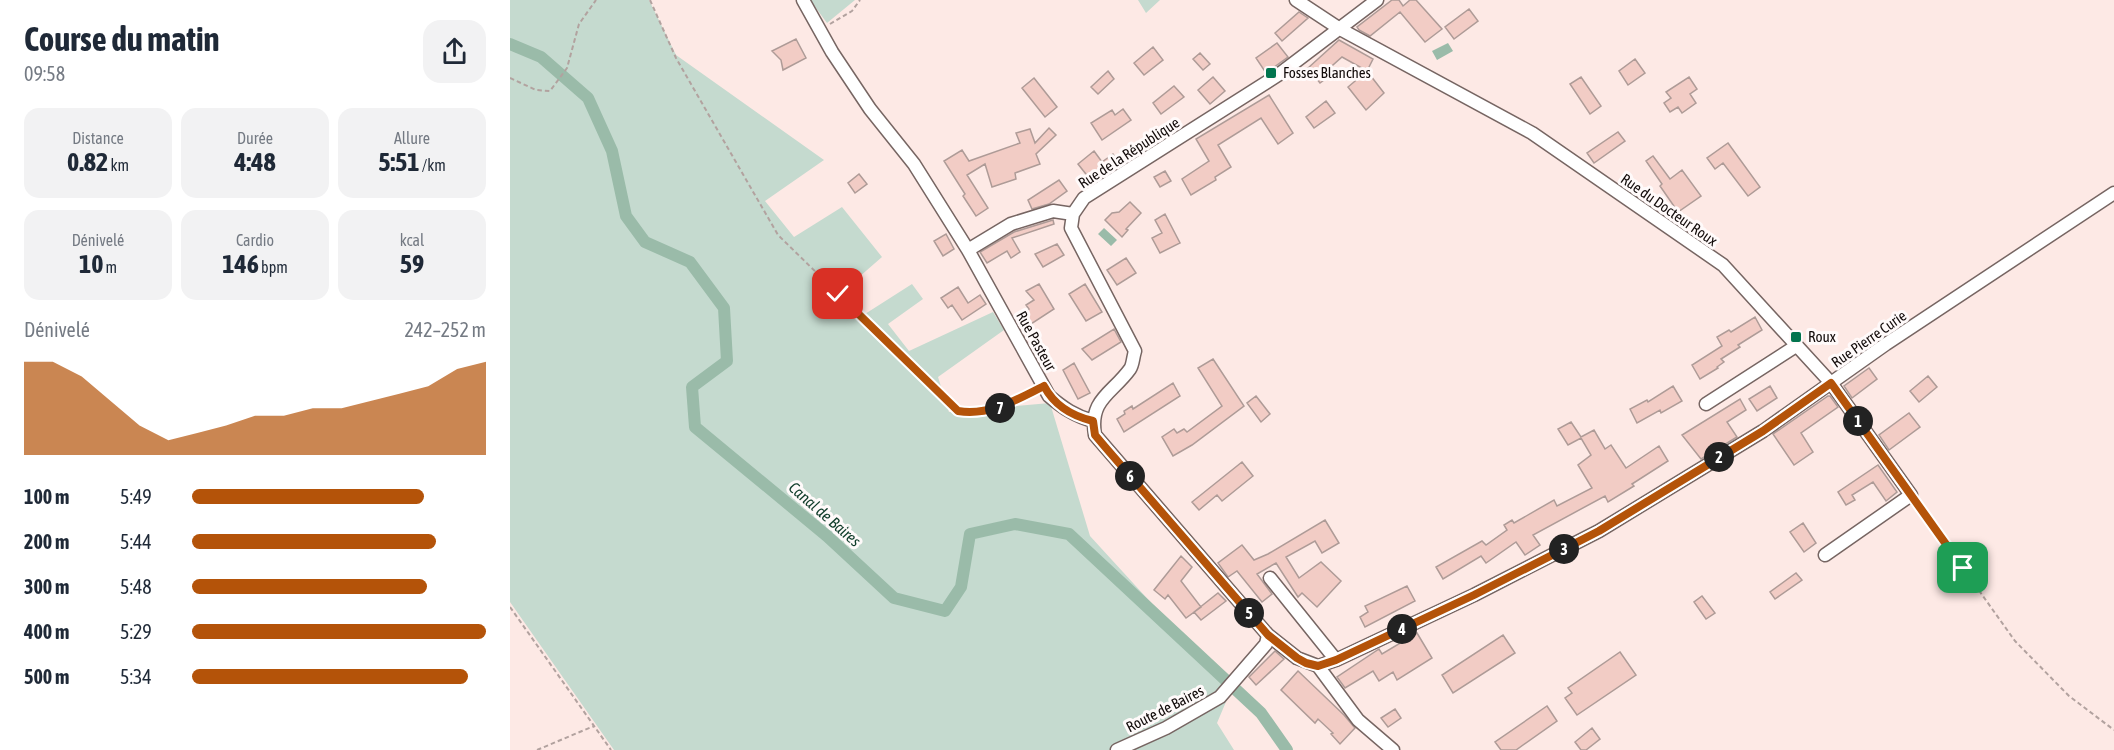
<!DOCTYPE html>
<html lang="fr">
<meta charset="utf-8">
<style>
:root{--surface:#fff;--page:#f2f2f3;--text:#1f2937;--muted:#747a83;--accent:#b45309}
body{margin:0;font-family:"Asap Condensed",sans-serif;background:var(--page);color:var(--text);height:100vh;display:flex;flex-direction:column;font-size:22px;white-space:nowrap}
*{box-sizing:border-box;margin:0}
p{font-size:20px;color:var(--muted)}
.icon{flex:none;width:33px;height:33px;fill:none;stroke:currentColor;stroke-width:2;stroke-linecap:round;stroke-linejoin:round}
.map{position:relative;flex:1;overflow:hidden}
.drawer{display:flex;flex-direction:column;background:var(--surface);width:510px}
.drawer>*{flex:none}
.pin{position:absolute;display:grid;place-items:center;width:51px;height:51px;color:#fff;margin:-26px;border-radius:12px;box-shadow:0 3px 9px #0006}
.km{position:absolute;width:30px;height:30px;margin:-15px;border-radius:50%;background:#222;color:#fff;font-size:16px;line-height:30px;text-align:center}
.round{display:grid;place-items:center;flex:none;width:63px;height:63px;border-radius:18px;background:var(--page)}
.headline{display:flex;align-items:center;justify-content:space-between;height:102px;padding:0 24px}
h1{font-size:33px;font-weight:700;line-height:45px}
.figures{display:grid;grid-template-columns:repeat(3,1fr);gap:9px;height:102px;padding:6px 24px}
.figures div{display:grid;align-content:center;border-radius:15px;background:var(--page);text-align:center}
.figures b{font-size:26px;font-weight:700}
.figures small{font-size:16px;font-weight:400}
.figures p{font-size:16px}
.chart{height:168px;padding:12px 24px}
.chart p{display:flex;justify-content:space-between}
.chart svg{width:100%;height:108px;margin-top:6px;fill:var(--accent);opacity:.7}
ul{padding:0 24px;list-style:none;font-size:20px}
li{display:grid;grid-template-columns:96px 72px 1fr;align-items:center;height:45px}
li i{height:15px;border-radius:8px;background:var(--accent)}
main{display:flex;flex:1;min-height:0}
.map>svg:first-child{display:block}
.green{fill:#c5dacf}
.water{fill:#9abba9}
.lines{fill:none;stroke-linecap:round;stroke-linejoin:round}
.canal{stroke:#9abba9;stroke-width:12}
.building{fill:#f2ccc5;stroke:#ae9b97;stroke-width:1.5}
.minor-casing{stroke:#766562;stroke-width:15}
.path{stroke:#b2a29f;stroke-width:2;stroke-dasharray:4.5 3;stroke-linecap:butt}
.minor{stroke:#fff;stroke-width:12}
.route-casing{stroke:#fff;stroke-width:12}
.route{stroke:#b45309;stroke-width:8}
.poi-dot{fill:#02744e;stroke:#fffafa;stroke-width:2}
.labels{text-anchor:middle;stroke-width:6;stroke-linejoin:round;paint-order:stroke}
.poi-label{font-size:15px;fill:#110a09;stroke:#fffafa;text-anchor:start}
.street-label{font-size:15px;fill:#110a09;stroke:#fffafa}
.water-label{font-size:16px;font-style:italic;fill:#0f3c29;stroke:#fffafa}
</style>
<main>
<section class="drawer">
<div class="headline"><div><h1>Course du matin</h1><p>09:58</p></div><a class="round"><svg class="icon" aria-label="share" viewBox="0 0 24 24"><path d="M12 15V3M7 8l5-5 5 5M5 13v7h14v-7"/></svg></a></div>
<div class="figures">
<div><p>Distance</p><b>0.82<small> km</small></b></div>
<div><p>Durée</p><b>4:48</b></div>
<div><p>Allure</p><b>5:51<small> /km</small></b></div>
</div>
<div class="figures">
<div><p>Dénivelé</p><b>10<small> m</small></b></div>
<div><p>Cardio</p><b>146<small> bpm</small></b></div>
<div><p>kcal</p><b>59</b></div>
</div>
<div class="chart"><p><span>Dénivelé</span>242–252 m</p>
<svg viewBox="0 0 160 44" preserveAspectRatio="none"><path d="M0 44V6L10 6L20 12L30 22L40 32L50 38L60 35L70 32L80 28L90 28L100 25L110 25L120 22L130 19L140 16L150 9L160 6V44z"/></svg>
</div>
<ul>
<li><b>100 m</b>5:49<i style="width:79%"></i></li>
<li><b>200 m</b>5:44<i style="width:83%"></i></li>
<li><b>300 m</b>5:48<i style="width:80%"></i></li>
<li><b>400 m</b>5:29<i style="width:100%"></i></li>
<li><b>500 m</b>5:34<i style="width:94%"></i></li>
</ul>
</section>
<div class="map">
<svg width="1604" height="750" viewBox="0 0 1604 750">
<rect width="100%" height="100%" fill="#fde9e5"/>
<path class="green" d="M0,0H139L166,55L314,160L255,201L284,237L332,207L372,257L326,297L355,314L402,284L413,299L378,324L399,351L483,312L494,330L428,377L439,412L540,403L580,536L721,690L707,723L724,750H104L0,602Z
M300,0H345L317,23Z
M628,0H650L636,13Z"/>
<path class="water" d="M938,43L943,51L927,60L922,51Z
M594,228L607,240L601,246L588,234Z"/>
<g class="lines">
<path class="canal" d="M0,44L31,57L78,98L102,151L116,216L135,242L180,262L214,308L217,361L182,387L185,427L317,536L384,598L435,611L451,587L460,534L505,524L559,534L751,713L777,750"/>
</g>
<path class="building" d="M882,0H889L893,6L900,0H906L932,29L915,42L890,12L860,36L849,30L847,27Z
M959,9L968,21L944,39L935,27Z
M789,12L798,18L772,41L765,33Z
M286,39L296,58L273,70L271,60L262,51Z
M829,40L863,59L857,71L832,57L814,73L818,77L810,83L798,68Z
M767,43L778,57L756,73L746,58Z
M643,47L653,60L634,75L624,63Z
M690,53L700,64L693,70L683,59Z
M1125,59L1135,73L1118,85L1109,71Z
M598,71L604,79L588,94L581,87Z
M857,71L874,93L856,110L838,87Z
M703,77L715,91L700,104L688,90Z
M1071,77L1091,106L1080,114L1060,84Z
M1179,77L1187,89L1180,94L1186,103L1172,113L1168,107L1160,112L1154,103L1161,98L1156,92Z
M524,78L547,107L535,117L512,88Z
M664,86L674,97L651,114L643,103Z
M759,95L783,133L768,144L751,118L708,145L721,167L705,177L706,180L681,195L672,179L699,161L686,139Z
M816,101L825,113L804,128L796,117Z
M613,109L621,120L592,140L581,123L602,110L605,115Z
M539,128L546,135L526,154L530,164L505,173L506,179L482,187L475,164L457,175L478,208L466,216L453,196L455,194L434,161L452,150L459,161L510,143L506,133L520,129L525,143Z
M1108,132L1115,141L1084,163L1077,153Z
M1218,143L1250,187L1238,196L1213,163L1205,169L1197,158Z
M584,151L592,162L603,154L610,165L583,183L568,164Z
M1143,156L1160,179L1172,170L1191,196L1168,212L1150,186L1152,184L1136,161Z
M655,171L661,181L650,187L644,177Z
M349,174L357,184L345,193L338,183Z
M549,180L557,191L539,204L522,209L518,200Z
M620,202L631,213L616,229L618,230L612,237L595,220L602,213L609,212Z
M655,214L670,243L650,253L642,238L652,233L645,220Z
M543,220L544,224L502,238L510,252L501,258L497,251L477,263L470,252L504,232Z
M436,234L444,249L433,256L424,241Z
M547,244L554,255L533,267L525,254Z
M616,258L626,273L607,285L597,270Z
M529,284L544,309L521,324L513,313L519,309L516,305L524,300L516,291Z
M575,284L592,312L576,321L559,294Z
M448,287L458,303L470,295L476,304L452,320L442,305L438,308L431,298Z
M1245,317L1252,330L1228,345L1230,347L1211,359L1214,362L1207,367L1208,368L1190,379L1182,365L1212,346L1207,337L1219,330L1221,332Z
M604,329L611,342L582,360L572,349Z
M703,359L734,406L682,445L663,456L652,437L664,429L667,433L674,429L677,432L712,406L688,368Z
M564,363L580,393L568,399L553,370Z
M1359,368L1367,379L1342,398L1334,386Z
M1418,376L1427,387L1409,402L1400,391Z
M663,383L670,396L614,432L607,419L615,414L614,411L622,406L623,409Z
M1163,386L1172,401L1151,413L1150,410L1127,423L1120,409L1137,400L1138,402Z
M1260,386L1267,398L1247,411L1239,399Z
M746,396L760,414L751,422L737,403Z
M1318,396H1320L1328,407L1291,433L1303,452L1284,465L1263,434Z
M1230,399L1236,410L1217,422L1227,437L1191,459L1172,435Z
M1399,413L1410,427L1379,450L1369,435Z
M1061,422L1071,437L1084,430L1095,449L1101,445L1116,468L1149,446L1158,461L1122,484L1124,486L1098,502L1095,496L1023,535L1030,545L1015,555L1006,542L976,563L971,556L933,579L926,567L972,541L976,545L997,530L994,525L1002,520L1004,523L1044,500L1047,506L1082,488L1068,465L1081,455L1071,438L1058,445L1048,429Z
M732,462L743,476L712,501L707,495L689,510L682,502Z
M1368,465L1387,492L1376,501L1363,482L1342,495L1345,500L1336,505L1328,492Z
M815,520L829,543L812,553L805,541L776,557L789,578L811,562L831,581L807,607L792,593L788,597L766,563L747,574L762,594L752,602L727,571L718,577L708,563L732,545L744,560L758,554Z
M1293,523L1306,543L1294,552L1280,532Z
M671,556L682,567L671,581L691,607L676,618L658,595L655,599L644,590Z
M1286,573L1292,580L1265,599L1260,592Z
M897,586L905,601L855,627L850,617L858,612L855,606Z
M708,593L716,601L691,620L684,612Z
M1192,596L1205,613L1196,619L1184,602Z
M907,633L922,658L887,680L883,672L869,681L863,671L835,688L827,677L869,649L872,654Z
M993,635L1005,653L943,693L932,675Z
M765,651L774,659L746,685L739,677Z
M1110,652L1126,675L1067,715L1055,698L1062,693L1058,688Z
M788,671L834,715L845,728L830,744L821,734L823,733L808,719L805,723L771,690Z
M1037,706L1047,721L1006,750H991L985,742Z
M885,709L891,718L878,727L871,718Z
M1082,728L1090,739L1076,750H1071L1065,742Z"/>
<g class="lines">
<g class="minor-casing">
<path id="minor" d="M293,0L322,52L360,109L404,164L458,250L539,396C553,408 565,416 583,421
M786,0L830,29L1022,133L1213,265L1321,383L1401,495L1315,555
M867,0L768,75L574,198L563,214L561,228L625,351C623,357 623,365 620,369C602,394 579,399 585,435L758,635L787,658L808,666L848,720L883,750
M458,250L501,224L543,211L563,214
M1196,404L1286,346
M760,578L826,660
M808,666L826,660L964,595L1089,531L1253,431L1376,344L1604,193
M607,750L656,728L710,697L756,644L758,635"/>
</g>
<path class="path" d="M140,0L166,58L268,235L448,411C477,416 497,404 523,391
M320,24L342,11L350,0
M0,78L26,90L40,91L57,68L69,24L86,0
M1408,505L1505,641L1559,696L1604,730
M0,607L101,750
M27,750L84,726"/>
<use href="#minor" class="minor"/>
</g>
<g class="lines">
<g class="route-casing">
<path id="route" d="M328,294L448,411C480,416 506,400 534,386C544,405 562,416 583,421L585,435L596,448L758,635L787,658L796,663L808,666L826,660L964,595L1089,531L1253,431L1321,383L1453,568"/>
</g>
<use href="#route" class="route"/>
</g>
<g class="poi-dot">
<rect x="755" y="67" width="12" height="12" rx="3"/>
<rect x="1280" y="331" width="12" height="12" rx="3"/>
</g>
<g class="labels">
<g class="poi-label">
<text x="773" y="78">Fosses Blanches</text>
<text x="1298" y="342">Roux</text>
</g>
<g class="street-label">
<text transform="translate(619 153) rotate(-33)" y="5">Rue de la République</text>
<text transform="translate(1159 210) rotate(35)" y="5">Rue du Docteur Roux</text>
<text transform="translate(1359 339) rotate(-35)" y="5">Rue Pierre Curie</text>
<text transform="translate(526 341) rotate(61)" y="5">Rue Pasteur</text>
<text transform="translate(655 709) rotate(-27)" y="5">Route de Baires</text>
</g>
<g class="water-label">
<text transform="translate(315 514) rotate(41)" y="6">Canal de Baires</text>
</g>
</g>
</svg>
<div class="pin" style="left:1453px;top:568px;background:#1e9e55"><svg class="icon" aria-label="arrive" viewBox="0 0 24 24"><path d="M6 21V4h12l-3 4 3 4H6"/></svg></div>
<div class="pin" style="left:328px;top:294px;background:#d93025"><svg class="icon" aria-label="check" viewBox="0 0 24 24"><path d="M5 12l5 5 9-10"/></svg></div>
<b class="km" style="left:1348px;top:421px">1</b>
<b class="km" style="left:1209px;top:457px">2</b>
<b class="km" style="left:1054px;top:549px">3</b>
<b class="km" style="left:892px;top:629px">4</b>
<b class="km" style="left:739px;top:613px">5</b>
<b class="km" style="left:620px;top:476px">6</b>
<b class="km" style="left:490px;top:408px">7</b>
</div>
</main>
